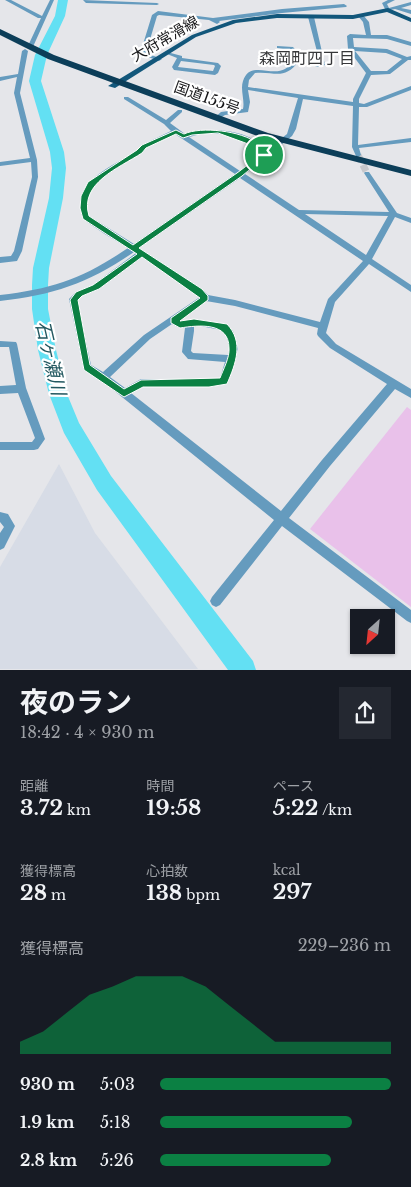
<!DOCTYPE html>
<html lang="ja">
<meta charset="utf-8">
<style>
:root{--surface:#171b24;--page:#242831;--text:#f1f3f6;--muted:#9ea1a6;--accent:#0b8043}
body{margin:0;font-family:"Libre Baskerville","Noto Sans JP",serif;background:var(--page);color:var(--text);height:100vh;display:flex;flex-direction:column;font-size:19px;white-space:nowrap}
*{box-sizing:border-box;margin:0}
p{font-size:16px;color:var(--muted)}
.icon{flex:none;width:28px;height:28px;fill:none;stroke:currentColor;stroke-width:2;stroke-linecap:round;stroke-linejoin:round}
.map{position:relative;height:670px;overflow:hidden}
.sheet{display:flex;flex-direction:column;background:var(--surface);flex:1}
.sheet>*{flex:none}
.needle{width:32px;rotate:207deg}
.buttons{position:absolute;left:350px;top:609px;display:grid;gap:10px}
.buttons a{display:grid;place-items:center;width:45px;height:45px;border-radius:0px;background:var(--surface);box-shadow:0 1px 4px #0004;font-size:25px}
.pin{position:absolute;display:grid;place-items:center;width:42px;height:42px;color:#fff;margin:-21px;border:2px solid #fff;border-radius:50%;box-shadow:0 1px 5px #0007}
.round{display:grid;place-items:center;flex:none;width:52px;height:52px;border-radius:0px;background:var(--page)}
.head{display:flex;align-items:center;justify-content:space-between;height:85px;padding:0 20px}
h1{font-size:28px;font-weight:700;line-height:38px}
.metrics{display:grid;grid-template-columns:repeat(3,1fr);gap:8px;height:85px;padding:5px 20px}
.metrics div{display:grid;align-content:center}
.metrics b{font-size:21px;font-weight:700}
.metrics small{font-size:14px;font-weight:400}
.metrics p{font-size:14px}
.chart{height:140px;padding:10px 20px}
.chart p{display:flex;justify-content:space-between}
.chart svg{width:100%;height:90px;margin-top:5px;fill:var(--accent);opacity:.7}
ul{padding:0 20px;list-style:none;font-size:16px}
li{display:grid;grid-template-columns:80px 60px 1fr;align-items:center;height:38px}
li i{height:12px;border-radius:6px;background:var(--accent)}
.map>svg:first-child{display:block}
.built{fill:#d7dce6}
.green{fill:#e9c1ea}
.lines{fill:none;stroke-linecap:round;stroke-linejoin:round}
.river{fill:#63e0f3;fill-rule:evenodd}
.minor-tunnel{stroke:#c6c7cb;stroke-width:7;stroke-dasharray:7 4;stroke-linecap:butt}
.minor{fill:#659bbe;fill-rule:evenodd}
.major{fill:#12577b;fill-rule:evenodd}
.highway{fill:#0c3e59;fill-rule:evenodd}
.route{fill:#0b8043;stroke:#fff;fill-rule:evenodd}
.labels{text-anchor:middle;stroke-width:4.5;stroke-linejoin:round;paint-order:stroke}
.far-street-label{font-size:15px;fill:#171719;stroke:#fff}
.far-neighbourhood-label{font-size:16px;fill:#363739;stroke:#fff}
.water-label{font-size:19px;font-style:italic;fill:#235860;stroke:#fff}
</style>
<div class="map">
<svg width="411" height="670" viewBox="0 0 411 670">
<rect width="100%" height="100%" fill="#e5e6ea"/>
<path class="built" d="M59,464L95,533L198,669H0V567Z"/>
<path class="green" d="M407,407L411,410V607L310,529Z"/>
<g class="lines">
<path class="river" d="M58,0H68L65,16L47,55L41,81L64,152L66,168L63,198L49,268L48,285V309L56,350L67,394L79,423L111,476L253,661L256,670H228L97,490L64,433L49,394L38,350L32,309V285L33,268L49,198L52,168L50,152L29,81L35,55L55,16Z"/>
<path class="minor-tunnel" d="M358,155L367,173"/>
<path class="minor" d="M5,0H11L42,16L50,0H54L32,49L27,48L41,18H38Z
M83,0L157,3L159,4L157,5L86,3Z
M388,0H395L387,4L389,8L411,2V5L401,8L411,10V14L395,9L386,11L382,3Z
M344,4L347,6L346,7L282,13L219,21L220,22L217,24L209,20L159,15L157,16L146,53L162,59L159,61L140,54L152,15L158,11L213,18L282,9Z
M311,15L314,17L325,65L318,67L299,61C284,81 275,71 255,73L249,80L248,87L353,102V99L366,73L348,49L347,36L350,34L366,35L363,22L358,16L363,15L369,22L371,35H387L411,42V46L387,39L353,38L354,47L387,49L407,57L411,56V60H408L390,74L371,75L359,99V103L364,104L411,86V90L367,107H359L358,145L411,138V142L359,148L361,155L358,157L356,156L352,147L353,106L303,99L296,129L292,136L245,174L299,210L389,212L364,173L365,172H369L397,213L411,218V223L395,217L372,259L411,285V292L369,264L335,302L326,333L336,344L411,389V398L395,389L330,466L289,518L411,610V623L407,621L282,526L220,605L216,607L212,605L210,601L212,597L274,520L101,380L84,370L69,299L76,292L93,285L136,253L134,252C89,283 54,295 0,301V295C53,289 84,278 128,248C120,243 87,224 83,218C82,217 81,212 81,211C73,181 117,163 138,151L142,145L171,131L164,124L124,99V97H128L166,120L178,110H182V112L170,123L185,134C205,127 240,129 257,142C260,145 262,149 264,152L287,134L298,98L248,90L250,102L248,112L225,115L217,120L214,118L221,112L243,109C245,100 240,90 243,81C250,60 271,77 285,69C290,66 293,61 296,57L289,50L277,48V46L293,47L301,56V58L320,63L308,17ZM355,51L386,53L402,59L387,71H371ZM175,134L235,174L134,244L89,216C88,212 87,208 87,204C86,180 124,164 142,153L146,147ZM201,134C217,133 239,134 253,145C256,148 258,152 260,155L240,171L189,137ZM240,178L363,261L328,299L320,322L235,300L208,295L202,289L139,248ZM305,214L388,216L366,255ZM142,257L196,293L200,297L144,335L103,372L91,365L77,300L82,296L99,289ZM206,301L235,306L318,328L317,334L318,336L330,348L387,384L322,460L281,511L131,393L142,387H209L226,384L238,349L233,331L224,324L194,319L188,322H182L179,320ZM172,324L180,328H185L182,352L188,359L225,362L220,378L209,379H141L125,388L110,377L150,339ZM195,325L221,330L226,334L230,349L228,355L193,353L191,351L194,331V326Z
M25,49L28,51L20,93L37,160L38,177L22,251L17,261L0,263V257L11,256L14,251L32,177L31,162L0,166V162L30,158L14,93L17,77L0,81V77L18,74L22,51Z
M167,52L182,56V58L218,63L221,66L218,73L215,75L174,70L172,67L177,58L167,54ZM181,61L214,65L215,66L213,71L178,67Z
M0,341L16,342L17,344L26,388L45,439L38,449L34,450H0V442H32L35,438L18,393L0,394V386L16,385L9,347H0Z
M0,512L8,514L15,526L4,548L0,550V533L4,527L0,522Z"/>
<path class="major" d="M388,8L411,18V22L387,12L353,19L277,18L236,23L196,37L115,88L108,86L192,35L233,20L277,14L353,15Z"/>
<path class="highway" d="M0,29L54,55L268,133L411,170V176L260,137L48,59L0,35Z"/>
</g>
<path class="route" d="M176,130L184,134C201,126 242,131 257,143C261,146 264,151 267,155L242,176L139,248L202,289L208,296V300L180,321L194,319L227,324C244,342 236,363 227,384L209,387H143L124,397L84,370L70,300L76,292L93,285L137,254L83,219L80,208L81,196L88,182L137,150L142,145ZM218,133L251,145L261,155L237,173L133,245L89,216C79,183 119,168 142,153L146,148L176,134L183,138L192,135ZM142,257L200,298L171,318V323L180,328C199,325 229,322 229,348C230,357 223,370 220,378L141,380L124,389L90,365L78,300L82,296L99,289Z"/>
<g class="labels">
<g class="far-street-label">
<text transform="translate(165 39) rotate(-30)" y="5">大府常滑線</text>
<text transform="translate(207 98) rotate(20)" y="5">国道155号</text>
</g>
<g class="far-neighbourhood-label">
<text x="307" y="64">森岡町四丁目</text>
</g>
<g class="water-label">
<text transform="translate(51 358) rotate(77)" y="7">石ヶ瀬川</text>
</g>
</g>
</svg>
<div class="buttons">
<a><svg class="needle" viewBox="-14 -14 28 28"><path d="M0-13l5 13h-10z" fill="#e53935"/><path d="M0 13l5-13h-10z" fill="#9ea1a6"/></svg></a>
</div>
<div class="pin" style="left:264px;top:155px;background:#1e9e55"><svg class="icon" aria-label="arrive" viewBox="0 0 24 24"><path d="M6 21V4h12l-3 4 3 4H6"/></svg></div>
</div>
<section class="sheet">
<div class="head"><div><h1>夜のラン</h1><p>18:42 · 4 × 930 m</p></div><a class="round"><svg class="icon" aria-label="share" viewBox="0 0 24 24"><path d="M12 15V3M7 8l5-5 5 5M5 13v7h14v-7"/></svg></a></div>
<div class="metrics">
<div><p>距離</p><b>3.72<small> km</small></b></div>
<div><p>時間</p><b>19:58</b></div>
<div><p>ペース</p><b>5:22<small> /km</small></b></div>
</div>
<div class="metrics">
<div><p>獲得標高</p><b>28<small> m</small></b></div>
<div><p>心拍数</p><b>138<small> bpm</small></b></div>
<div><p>kcal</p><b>297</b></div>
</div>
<div class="chart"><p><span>獲得標高</span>229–236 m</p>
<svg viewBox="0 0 160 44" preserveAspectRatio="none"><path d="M0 44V38L10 33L20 24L30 15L40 11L50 6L60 6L70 6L80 11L90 20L100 29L110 38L120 38L130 38L140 38L150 38L160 38V44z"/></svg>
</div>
<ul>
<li><b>930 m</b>5:03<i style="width:100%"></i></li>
<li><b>1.9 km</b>5:18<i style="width:83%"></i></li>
<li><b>2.8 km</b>5:26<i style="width:74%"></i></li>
</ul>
</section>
